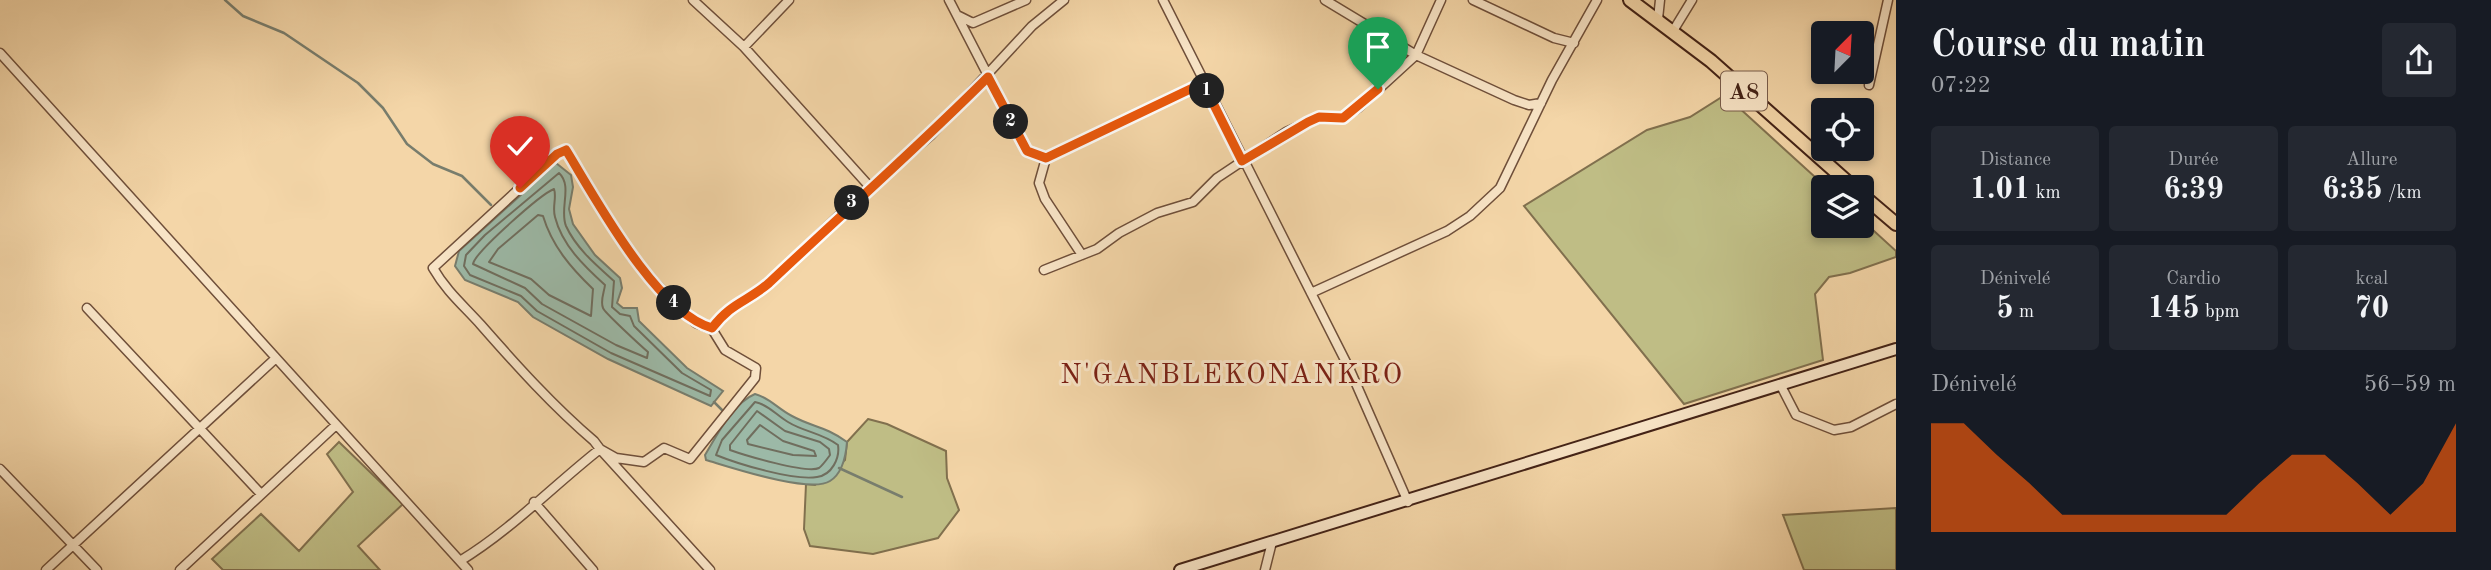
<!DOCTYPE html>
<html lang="fr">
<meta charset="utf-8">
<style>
:root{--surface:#171b24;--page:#242831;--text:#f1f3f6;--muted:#9ea1a6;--accent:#ea580c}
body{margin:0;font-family:"Old Standard TT",serif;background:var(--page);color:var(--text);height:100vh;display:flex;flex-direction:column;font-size:26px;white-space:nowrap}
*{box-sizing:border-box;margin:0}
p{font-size:23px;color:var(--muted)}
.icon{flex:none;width:38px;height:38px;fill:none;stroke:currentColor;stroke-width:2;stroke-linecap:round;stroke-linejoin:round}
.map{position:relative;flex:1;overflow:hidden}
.drawer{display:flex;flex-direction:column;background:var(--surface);width:595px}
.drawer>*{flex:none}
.needle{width:46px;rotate:24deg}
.controls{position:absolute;left:1811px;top:21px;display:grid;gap:14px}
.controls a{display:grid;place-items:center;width:63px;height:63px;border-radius:7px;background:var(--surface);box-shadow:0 4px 10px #0003;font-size:35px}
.pin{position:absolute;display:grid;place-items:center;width:60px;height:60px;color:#fff;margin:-72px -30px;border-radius:50% 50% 50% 0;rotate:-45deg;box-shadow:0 0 7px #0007}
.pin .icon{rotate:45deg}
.km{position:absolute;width:35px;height:35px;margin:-18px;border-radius:50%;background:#222;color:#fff;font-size:19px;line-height:35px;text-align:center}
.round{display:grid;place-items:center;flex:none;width:74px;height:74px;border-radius:7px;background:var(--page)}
.headline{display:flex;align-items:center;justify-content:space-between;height:119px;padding:0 35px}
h1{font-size:38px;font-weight:700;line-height:52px}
.figures{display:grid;grid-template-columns:repeat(3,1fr);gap:10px;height:119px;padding:7px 35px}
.figures div{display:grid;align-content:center;border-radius:7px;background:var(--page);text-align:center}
.figures b{font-size:30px;font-weight:700}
.figures small{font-size:19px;font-weight:400}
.figures p{font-size:19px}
.chart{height:196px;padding:14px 35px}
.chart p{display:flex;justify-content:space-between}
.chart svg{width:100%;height:126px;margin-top:7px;fill:var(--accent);opacity:.7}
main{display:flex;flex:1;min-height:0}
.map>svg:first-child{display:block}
.green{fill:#bfbd85;stroke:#81704e;stroke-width:2}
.water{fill:#9cb9a7;stroke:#787d6d;stroke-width:2}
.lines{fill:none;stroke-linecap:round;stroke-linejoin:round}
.shore{stroke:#706e5e;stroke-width:2}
.stream{stroke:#787d6d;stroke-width:2.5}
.minor-casing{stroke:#6f4f3a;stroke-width:11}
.secondary-casing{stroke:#432216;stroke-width:14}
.primary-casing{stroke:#432216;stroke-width:16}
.minor{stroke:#f8e4c6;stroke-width:8}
.secondary{stroke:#f8e4c6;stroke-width:10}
.primary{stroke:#f4d6a8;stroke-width:12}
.route-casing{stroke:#fff;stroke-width:14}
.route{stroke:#ea580c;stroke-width:9}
.labels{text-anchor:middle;stroke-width:6;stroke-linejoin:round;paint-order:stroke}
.shield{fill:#f8e4c6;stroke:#795c4b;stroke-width:2}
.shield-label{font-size:23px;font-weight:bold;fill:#432216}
.quarter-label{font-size:28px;letter-spacing:2px;fill:#7a1f14;stroke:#f8e4c6}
</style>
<main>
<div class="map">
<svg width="1896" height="570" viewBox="0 0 1896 570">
<rect width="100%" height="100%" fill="#f4d6a8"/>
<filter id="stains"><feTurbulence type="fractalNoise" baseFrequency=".00286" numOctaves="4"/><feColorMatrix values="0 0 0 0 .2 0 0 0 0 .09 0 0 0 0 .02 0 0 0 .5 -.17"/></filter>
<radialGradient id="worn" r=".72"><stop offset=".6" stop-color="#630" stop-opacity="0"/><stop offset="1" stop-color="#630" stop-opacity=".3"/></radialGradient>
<path class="green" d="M1725,95L1826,187H1824V226H1862V220L1896,251V257L1850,273L1829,277L1815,294L1823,360L1684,404L1524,206L1647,130L1690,117Z
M868,419L887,424L946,451L947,478L959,510L938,538L873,554L810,546L804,529L806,484L815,485L845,460L847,442Z
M339,442L403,504L358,546L380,570H223L212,559L261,514L299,551L353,492L327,454Z
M1896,508V570H1804L1783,515Z"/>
<path class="water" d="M556,163L571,175L573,187L569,209L573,224L595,255L620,278L622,288L617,303L623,308H637L639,321L687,368L723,391L711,406L608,359L533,317L518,302L465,280L455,266L459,251Z
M755,394C770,398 778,409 792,416C812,427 825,426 847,442C846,455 843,473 830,481C810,494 730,467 706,460L705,455C717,435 733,403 755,394Z"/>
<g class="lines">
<path class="shore" d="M559,173C573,186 559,209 566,226C576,248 596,265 614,281L612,307L620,314L630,316L634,326L682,373L711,390L710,396L611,353L537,311L521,296L470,275L464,266L466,255L485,235Z
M554,189C557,197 552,207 555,217C562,245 584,266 605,285C604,293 600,301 603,308C604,312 641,346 648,352L647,358L616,345L542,304L525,288L473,264C475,252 541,194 554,189Z
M538,215L543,216C552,246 571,268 593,289L591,316L549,295L531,279L489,262L498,249Z
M755,402C769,405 776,415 788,422C804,432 822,433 838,445C840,458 832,475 817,477C794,481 738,464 716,455L722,440Z
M757,411L785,431L820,442L829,449L830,455C827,459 823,465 819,468C807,474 744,455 730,450V445Z
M760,425L783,441L814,451L816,456L793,455L748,444L747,440Z"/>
<path class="stream" d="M225,0L243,16L284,33L358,83L383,108L407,144L433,164L462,176L491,205
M714,402L724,412
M839,468L902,497"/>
<g class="minor-casing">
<path id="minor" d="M693,0L744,47L870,187
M949,0L1027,151L1046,158L1039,183L1045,199L1082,255
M1163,0L1350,370L1408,502
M1325,0L1416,55L1514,100L1529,105L1541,103
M1473,0L1554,38L1574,43
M959,16L973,23L1026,0
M1658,19L1660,0
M1673,31L1692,0
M744,47L789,0
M0,53L468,570
M1869,85L1888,0
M1046,158L1203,83
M1044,270L1097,249L1119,233L1157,213L1193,202L1217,178L1286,132L1319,117L1343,118L1358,108L1416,55L1441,0
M1311,293L1447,231L1470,216L1500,188L1552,80L1597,0
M87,308L261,494
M712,329C732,302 747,302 769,283L852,203L931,135L1032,26L1064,0
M1780,384L1796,415L1834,430L1851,427L1896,404
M0,469L97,570
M534,502L593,570
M460,561C511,530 553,486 600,449L616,458L644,462L664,448L690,459L755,378L756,368L725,350L712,329L696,323L675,305L632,257L566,150L557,154L433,268C447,292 463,305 481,325C517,366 553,406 594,441L600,449L710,570
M46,570L276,358
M180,570L336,425
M1265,570L1272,542"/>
</g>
<g class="secondary-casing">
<path id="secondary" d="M1180,570L1896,349"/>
</g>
<g class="primary-casing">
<path id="primary" d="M1630,0L1711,61L1853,187
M1862,195L1896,224"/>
</g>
<use href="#minor" class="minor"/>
<use href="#secondary" class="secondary"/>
<use href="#primary" class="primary"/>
</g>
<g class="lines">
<g class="route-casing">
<path id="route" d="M520,188L557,154L566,150C596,199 656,312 712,328C732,302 747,302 769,283C842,214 917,148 988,77L1027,151L1046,158L1203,83L1242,161L1308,122L1319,117L1343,118L1378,89"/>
</g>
<use href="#route" class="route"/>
</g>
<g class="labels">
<rect class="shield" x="1721" y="71.5" width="46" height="39" rx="5"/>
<g class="shield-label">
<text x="1744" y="99">A8</text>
</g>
<g class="quarter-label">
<text x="1232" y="383">N'GANBLEKONANKRO</text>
</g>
</g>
<rect width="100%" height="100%" filter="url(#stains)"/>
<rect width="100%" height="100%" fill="url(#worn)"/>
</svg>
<div class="controls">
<a><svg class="needle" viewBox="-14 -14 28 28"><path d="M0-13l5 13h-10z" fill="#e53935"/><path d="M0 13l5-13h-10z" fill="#9ea1a6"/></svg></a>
<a><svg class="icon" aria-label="locate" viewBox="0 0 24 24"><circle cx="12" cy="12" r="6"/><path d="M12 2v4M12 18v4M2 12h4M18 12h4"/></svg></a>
<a><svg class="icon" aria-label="layers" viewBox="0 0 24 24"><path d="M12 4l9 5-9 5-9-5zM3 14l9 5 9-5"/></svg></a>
</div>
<div class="pin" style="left:1378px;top:89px;background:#1e9e55"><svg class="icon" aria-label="arrive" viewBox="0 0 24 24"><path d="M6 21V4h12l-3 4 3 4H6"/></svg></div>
<div class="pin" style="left:520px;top:188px;background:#d93025"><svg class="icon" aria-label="check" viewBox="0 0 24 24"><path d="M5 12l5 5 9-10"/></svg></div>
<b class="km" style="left:1207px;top:91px">1</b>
<b class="km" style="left:1011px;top:122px">2</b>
<b class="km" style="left:852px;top:203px">3</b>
<b class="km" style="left:674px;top:303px">4</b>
</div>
<section class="drawer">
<div class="headline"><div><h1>Course du matin</h1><p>07:22</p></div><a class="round"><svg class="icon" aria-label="share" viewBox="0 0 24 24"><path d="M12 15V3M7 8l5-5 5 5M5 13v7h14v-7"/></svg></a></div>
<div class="figures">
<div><p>Distance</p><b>1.01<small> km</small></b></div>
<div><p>Durée</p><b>6:39</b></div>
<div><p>Allure</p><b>6:35<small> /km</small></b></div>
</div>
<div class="figures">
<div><p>Dénivelé</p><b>5<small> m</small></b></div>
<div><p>Cardio</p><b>145<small> bpm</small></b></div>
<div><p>kcal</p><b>70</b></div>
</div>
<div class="chart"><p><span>Dénivelé</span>56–59 m</p>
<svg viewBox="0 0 160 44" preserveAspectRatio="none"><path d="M0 44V6L10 6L20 17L30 27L40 38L50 38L60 38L70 38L80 38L90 38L100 27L110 17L120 17L130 27L140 38L150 27L160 6V44z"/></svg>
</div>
</section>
</main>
